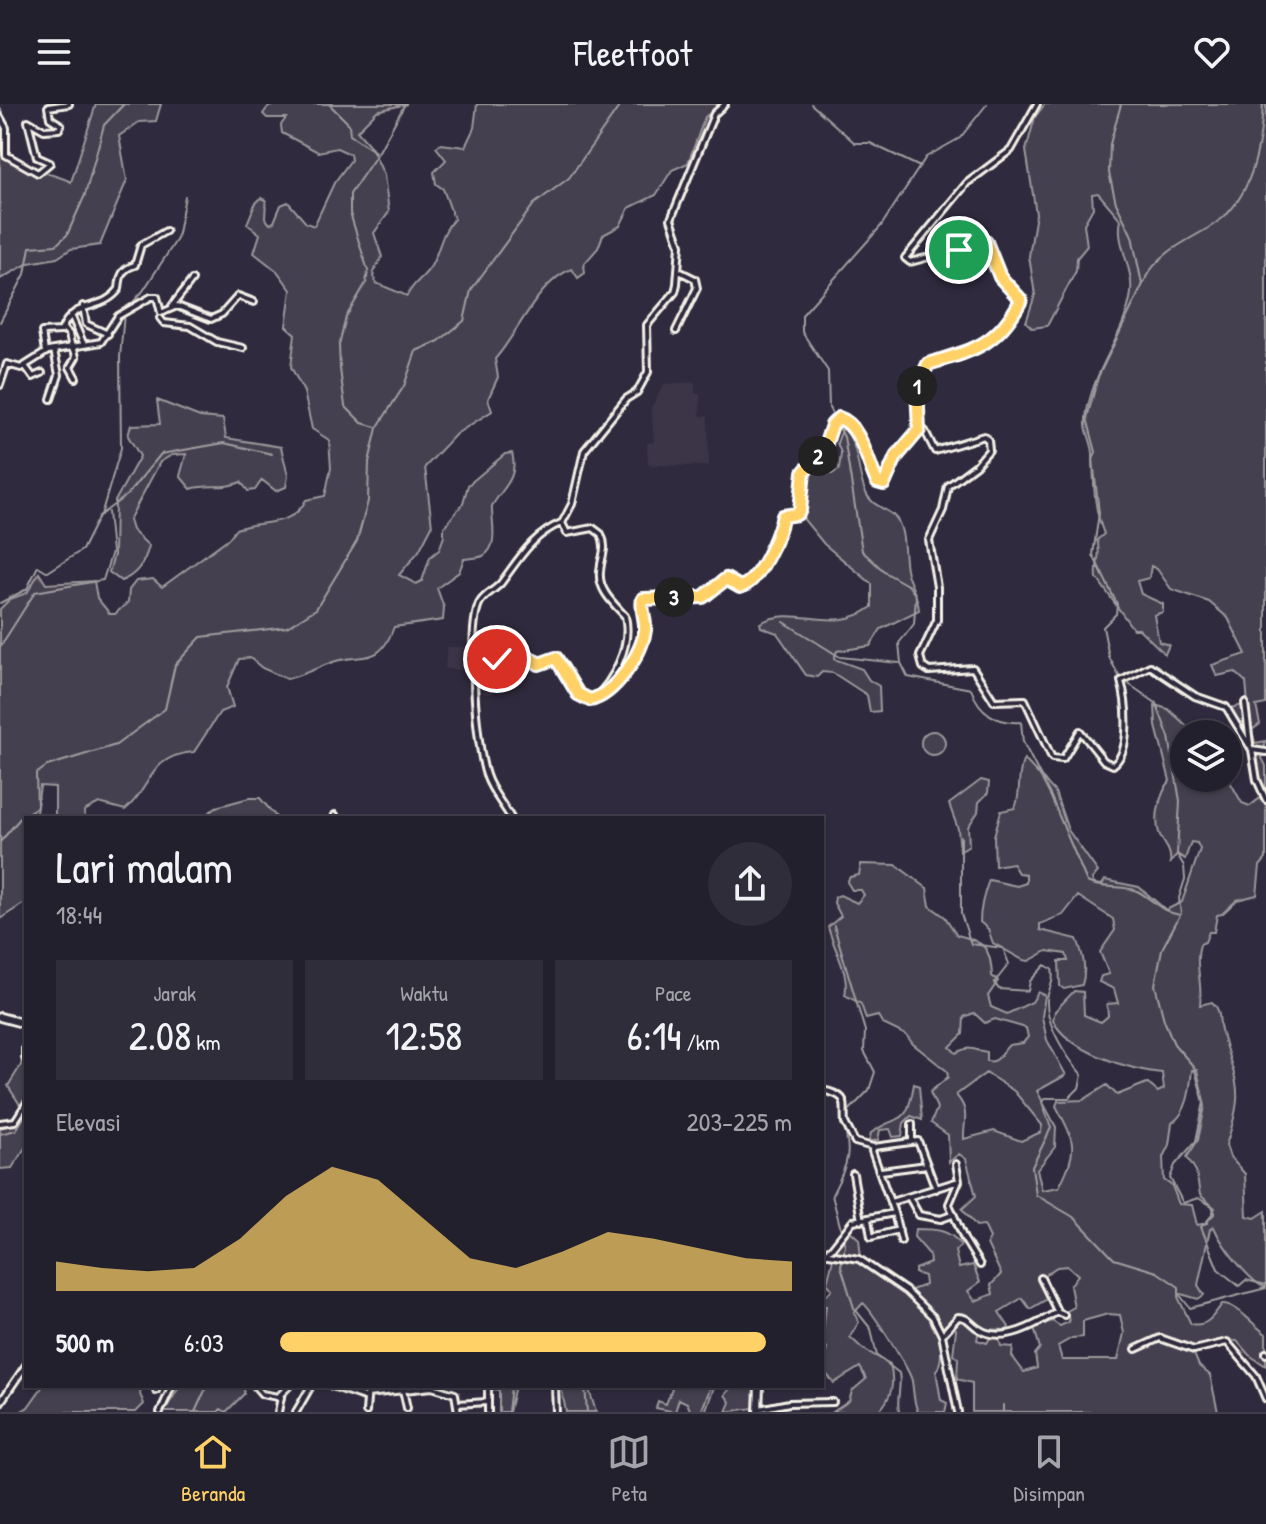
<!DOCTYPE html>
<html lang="id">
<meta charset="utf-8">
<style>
:root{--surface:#23202e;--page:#2f2d3a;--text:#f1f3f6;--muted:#a3a3aa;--line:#403e4a;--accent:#ffd166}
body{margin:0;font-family:"Patrick Hand",sans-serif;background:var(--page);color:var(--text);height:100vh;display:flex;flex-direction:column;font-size:30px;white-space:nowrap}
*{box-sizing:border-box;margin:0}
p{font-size:26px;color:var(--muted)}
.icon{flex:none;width:44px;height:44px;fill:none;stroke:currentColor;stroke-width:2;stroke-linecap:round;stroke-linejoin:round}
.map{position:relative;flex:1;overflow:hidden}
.panel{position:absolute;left:24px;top:712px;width:800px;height:572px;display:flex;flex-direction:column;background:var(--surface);border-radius:0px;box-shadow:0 2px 6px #0004,0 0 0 2px var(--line)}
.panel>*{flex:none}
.buttons{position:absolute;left:1170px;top:616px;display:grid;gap:16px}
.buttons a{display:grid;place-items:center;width:72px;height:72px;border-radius:50%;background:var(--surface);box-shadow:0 2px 6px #0004,0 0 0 2px var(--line);font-size:40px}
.pin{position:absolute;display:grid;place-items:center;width:68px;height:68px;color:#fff;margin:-34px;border:4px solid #fff;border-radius:50%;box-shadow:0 2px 8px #0007}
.km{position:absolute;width:40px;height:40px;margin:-20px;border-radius:50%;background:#222;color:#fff;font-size:22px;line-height:40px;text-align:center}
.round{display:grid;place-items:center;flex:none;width:84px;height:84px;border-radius:42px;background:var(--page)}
.headline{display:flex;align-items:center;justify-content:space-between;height:136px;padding:0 32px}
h1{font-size:44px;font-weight:600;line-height:60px}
.stats{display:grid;grid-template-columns:repeat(3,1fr);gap:12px;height:136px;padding:8px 32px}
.stats div{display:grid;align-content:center;border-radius:0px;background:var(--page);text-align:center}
.stats b{font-size:40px;font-weight:600}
.stats small{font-size:22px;font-weight:400}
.stats p{font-size:22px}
.chart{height:224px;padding:16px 32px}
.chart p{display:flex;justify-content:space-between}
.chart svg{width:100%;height:144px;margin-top:8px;fill:var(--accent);opacity:.7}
ul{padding:0 32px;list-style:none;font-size:26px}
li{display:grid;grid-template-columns:128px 96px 1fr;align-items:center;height:60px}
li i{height:20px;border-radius:10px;background:var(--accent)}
header{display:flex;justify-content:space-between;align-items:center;height:104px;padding:0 32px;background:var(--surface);font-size:36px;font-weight:600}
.tabs{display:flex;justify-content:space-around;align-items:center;height:112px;border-top:2px solid var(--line);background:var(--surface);font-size:22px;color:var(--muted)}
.tabs a{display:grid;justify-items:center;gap:4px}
.tabs .current{color:var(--accent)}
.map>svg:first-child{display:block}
.built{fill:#3b3647}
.green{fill:#454050;stroke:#9c989c;stroke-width:2;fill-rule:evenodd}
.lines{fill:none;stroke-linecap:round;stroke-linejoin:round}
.stream{stroke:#a19ea0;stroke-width:2}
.minor-casing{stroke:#f4f1e8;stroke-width:10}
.tertiary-casing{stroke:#f4f1e8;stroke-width:12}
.minor{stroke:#2f2a3d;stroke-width:4}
.tertiary{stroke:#2f2a3d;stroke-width:6}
.route-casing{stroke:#fff;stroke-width:16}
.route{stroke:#ffd166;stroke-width:10}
</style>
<header><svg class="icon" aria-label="menu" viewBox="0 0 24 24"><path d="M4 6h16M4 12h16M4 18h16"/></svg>Fleetfoot<svg class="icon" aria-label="heart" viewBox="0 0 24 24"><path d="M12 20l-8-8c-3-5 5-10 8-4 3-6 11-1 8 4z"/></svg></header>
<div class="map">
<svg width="1266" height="1308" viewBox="0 0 1266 1308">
<rect width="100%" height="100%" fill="#2f2a3d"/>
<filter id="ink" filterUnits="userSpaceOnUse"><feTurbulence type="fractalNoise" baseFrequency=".0125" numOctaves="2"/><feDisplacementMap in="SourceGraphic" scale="16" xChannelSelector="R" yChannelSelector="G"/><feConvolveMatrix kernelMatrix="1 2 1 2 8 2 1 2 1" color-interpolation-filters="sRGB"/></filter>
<g filter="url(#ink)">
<path class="built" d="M695,278V289L700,290V312H708L709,362L648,361L647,339L654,338L651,304L664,280Z
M447,543H472V557L524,550L528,570L497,577L492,580V590H483L481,567L445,565Z"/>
<path class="green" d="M96,0H161L156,17L139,18L119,32L127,76L100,141L71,145L57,154L29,159L0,175V3C7,17 4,32 9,46C17,66 55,69 71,78Z
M279,0H407L377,7L357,27L371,43L384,71L389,108L374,129L382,153L373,169L376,179L407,192C412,179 424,174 431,162C440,146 441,128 454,115L443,85L436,80L434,68L446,56L436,43L441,40L465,43L474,24L477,0H723L705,13L688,59L672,66L656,91L629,104L620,122L603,131L598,144L584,160L585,169L578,174L572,165C539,176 517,231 495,255L498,273L488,295L492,307L456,330L425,363L432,422L419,447L399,471L416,480L422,477L430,453L439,446L444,432V423L463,399L468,381L505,350L512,349C519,375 502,384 492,402C491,416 500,443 483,452C479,454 470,454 464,455L459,468L437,484L444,504L443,516L394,523C379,564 363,548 333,558C318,563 304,571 287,575L262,564L250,554L239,555L227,583L233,603L220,608L194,648C147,652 153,683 125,706L99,699L84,707L85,714H55V683L40,682L36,709L24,716L26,798L0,815V505L10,495L27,489L39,469L46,480L94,477L97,494L110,510H115L128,498L129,486L136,477L153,475L162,483L229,434L236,425C262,415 291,425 306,396L325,392L331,364L329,336L312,325L304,288L291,263L295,230L286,222L291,186L277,167L254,149L260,130L247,120L255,100L261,94L266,96L265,114L270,120L274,118L281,101L288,98L306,119L314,122L334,79L351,56L350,50L337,44L318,48L282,29L281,21L286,14H267L263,10L268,3Z
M1045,0H1266V600L1256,602L1260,620L1252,626L1255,639L1266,637L1262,654L1266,662V755L1260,762L1257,791L1237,796L1222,810L1217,811L1214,828H1209L1205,838L1200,840C1194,861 1203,879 1200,901L1212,898C1222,907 1218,915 1221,926C1236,982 1246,982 1226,1041L1230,1053L1245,1070L1247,1112L1255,1114L1266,1107V1184C1249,1178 1221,1140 1214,1123L1210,1125L1198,1181L1204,1191L1198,1195L1181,1190L1178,1193L1191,1220C1208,1223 1213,1212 1222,1200C1236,1199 1253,1221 1266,1230V1262L1249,1251L1237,1237C1223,1236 1202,1237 1194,1250L1199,1262L1210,1271L1218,1308H972V1279L957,1275L958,1254L953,1251L956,1225L946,1222C936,1237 946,1253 936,1267L941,1296L947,1299L945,1308H918C913,1297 914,1289 912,1277C910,1266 871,1205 863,1199L854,1209L859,1218L850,1233L863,1245L890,1260C895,1279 892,1294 878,1308H833L849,1297L852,1287L866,1275L860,1263L834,1279L822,1265L827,1244L822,1239L826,1202H822V1191H827L832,1185L827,1179L835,1147L850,1127L859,1135L861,1153L903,1189L925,1181L924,1172L915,1169V1165L930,1159L929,1150L914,1133L915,1125C935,1125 949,1125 961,1141L955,1147L959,1164L973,1161L980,1178L968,1187L975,1197L993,1190L991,1181L1001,1170L987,1140L990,1134L984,1121L976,1122L962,1105L976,1092L966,1055L959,1050L949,1058L948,1031L931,1019L937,1004L930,988L948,973L947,967L913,940L906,931L883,920L878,912L866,915L861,900L845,891C850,869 834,846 828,823L841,812L834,799L835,793L840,791L857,799L864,791L861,786H852L847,778L850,773L859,771L861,760L896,761L927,784L930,802L945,813L957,831C984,837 991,844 992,872L998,877L988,892L991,903L1007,910L1032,898L1038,888L1045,891L1042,913L1047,936L1066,971L1037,987L1056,1023L1055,1043L1037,1066L1042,1086L1059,1083C1078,1045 1076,1039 1056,1002L1058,997L1083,996L1107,981L1117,991L1147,979L1158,988L1164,985L1162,969C1131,967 1066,946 1053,916L1055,907L1074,887L1083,888L1084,911L1101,918L1108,912L1107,900L1118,899L1114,885L1099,878L1101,872L1109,870L1100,848L1115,826L1113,815L1078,792L1063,811L1040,820V826L1077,835C1083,850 1087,865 1082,881L1064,885L1060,882L1059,857H1068L1066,850L1047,847L1029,857L1023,856L993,839L988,825L980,818C980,802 984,789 989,776L1017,782L1026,779V770L1018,769L1012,759L995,762L994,732L1001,707L1015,704C1022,689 1016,671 1024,655L1055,688L1068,726L1098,768L1092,775L1094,780L1102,781L1105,776L1139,783L1166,806L1182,798L1200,745L1197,739L1191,738L1185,755L1177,750L1170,760C1172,745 1164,742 1159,729C1154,713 1160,689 1170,677L1156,622L1155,601L1168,605L1196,630H1184V674H1228L1242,699L1250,702L1261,693L1250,646L1229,616L1230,604L1248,600L1246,578L1235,568L1217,572L1212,561L1246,550L1228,514L1209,498L1171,485L1157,465L1151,462L1149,474L1137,477L1141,490L1163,500V508L1154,511L1159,538L1169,541L1165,550L1139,525H1133L1097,474C1095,459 1102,451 1097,436L1104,430C1093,403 1094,379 1093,351C1093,340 1087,331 1086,321C1085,309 1091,290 1095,279C1107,248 1126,223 1131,189C1134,164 1115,139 1121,116L1098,89L1092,90L1093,104L1084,120L1087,142L1077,154L1076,167L1047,222L1032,224L1026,218L1035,191L1029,152L1036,110L1026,46L1035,13ZM974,909L985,919L995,915L1026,924L1028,933L1023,939L1009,941C1001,948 999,960 987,957V948C974,946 969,941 956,949L950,943L963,930L964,913ZM1192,966H1197L1205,1002L1198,1036L1187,1053L1196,1067L1200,1091L1215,1104L1207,1119L1197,1121L1192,1101L1179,1100L1172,1082L1164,1076L1163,1053L1169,1041L1172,1019C1188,1009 1190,985 1192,966ZM986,969L1014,987L1042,1021L1041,1028L1021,1037L994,1027L964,1035C963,1018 971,1008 956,991ZM1068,1162L1078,1171L1070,1182L1074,1203L1067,1207L1069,1218L1060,1222L1052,1217L1034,1224L1040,1244L1035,1250L1037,1264L1024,1268L1012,1252L1013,1243L1001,1242L999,1234H990L987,1239L977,1236L979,1225L1007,1226L1009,1223L999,1208L1022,1194L1030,1205L1047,1195L1037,1176L1057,1163ZM1108,1210L1120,1211L1124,1229L1118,1256H1062L1058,1242L1072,1234L1083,1233V1217Z
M157,296L200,313L223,315L226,334L281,343L288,372L286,383L276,387L262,376L255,386L248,387L241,378C224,386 208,379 191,385L180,372L186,350L172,351L160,358L129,416L132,426L149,442C145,458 137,471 121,477L109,468L114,451L115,397L140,352L128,332L131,321L160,320Z
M843,323C860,342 856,365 865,387C871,402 882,402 893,411C906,421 903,450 906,465C909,481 918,490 919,506L881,525L870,542L837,547L834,555L862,565L869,576L879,582L880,607L870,608L867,591L833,569L822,568L817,573L806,571L777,529L761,523L760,519C796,499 833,532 872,503V480L824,440L801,412L807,401L810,368L832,370L839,366L841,349L837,339Z
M921 639a12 12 0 1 1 24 0a12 12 0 1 1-24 0Z
M981,676L989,678L988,689L979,698L978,708L968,723L969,741L960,747L958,725L949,700Z
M249,694H260L277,714H203L216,703Z
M26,928V1042L12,1064L0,1065V1024L11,1021L22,1004L8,982L21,961Z
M914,980L919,982L922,1016L911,1012L904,1019L902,1032L893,1033L890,1025L880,1026L878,1036L869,1038L871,1029C901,1007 906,1026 914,980Z
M43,1282H142L140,1290L144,1300L136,1308H20L28,1303Z
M180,1282H244V1290L226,1308L221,1305L218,1308H164Z
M468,1282H515L509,1308H499V1286Z
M561,1282H588L596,1308H566Z
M673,1282H714V1283L705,1308H691L687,1299L679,1295L675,1308L656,1304L658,1297L666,1300Z
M732,1282L754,1284V1304L726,1308L730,1298L725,1291Z"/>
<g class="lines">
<path class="stream" d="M329,0L349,20L350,31L377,49
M811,0L855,39H870L920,63
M987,0L960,34L926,53L881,122L802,211V228L828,267L829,304L844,333L862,447L886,469L909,482L916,492L914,520L899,539L901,559L908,573L971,585C979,608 997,620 1021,618L1023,638L1051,693L1087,778C1103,786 1121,780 1137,787C1155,796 1158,807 1180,811L1162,845L1155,881L1164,916L1174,940L1194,963L1204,998L1196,1037L1175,1061L1170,1074L1183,1099L1198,1094L1212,1102L1215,1109L1201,1123L1218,1165L1239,1182L1246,1176L1266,1181
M1121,0L1110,40L1109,69L1116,99L1132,132L1142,180
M1146,173C1162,146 1188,137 1213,121C1252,97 1261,42 1263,0
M1146,174L1098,273L1087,314L1096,348L1093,356L1099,409L1093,451L1117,500L1116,510L1103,523L1109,553L1120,574L1156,599L1169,633L1180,697L1177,750L1184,762L1185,775L1179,794L1181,810
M127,205L143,187L177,135L185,92
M0,218L25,170L30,143L56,141L67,131L85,91L104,21L124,0
M376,323L362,319L345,302L340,265L339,241L346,213L366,179L368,167L350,109V90L378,49L405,0
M101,411L121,344L120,253L124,210
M0,499L27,485L38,462L48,468L82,446L99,412L127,391L161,350L224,339L272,350
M784,518L840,553L899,559
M0,543L35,488L103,476L112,448L108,408
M961,732V810L971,840L1003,844L1009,860L994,879L999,885L1028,887L1030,877L1045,861L1052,865C1055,880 1048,883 1047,896C1046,922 1066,952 1082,971L1079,984L1069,994H1045L1042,998L1051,1024L1032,1063L1036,1091L1075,1114L1114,1155L1157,1168L1179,1183V1190L1190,1204L1266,1184
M0,738L22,712L37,703L36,670L47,662L116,641L165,605L175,561L201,533L287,523L316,505L357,437L368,397L369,358L377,324L404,282L416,247L439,237L464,217L471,186L534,100L569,74L621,0
M834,822L865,927L864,947L875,968L869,986L841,1015C854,1049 847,1060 832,1091L845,1141L841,1162L854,1204L871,1225L877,1252L899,1269C902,1283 896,1293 899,1308
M0,1030L16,1026L26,1010
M585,1282L587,1308
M195,1308L207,1282
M508,1308L511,1282
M701,1308L711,1282
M1003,1308V1301"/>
<g class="minor-casing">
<path id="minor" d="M0,13L6,24V51L38,69L50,59L37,53L28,17L44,26L59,25L61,21L50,14L48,3L69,0
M83,202L86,220L108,230
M172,202L192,176
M71,211L84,241
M160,214L164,219L190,222L217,238L243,244
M63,224L69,230L72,245
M676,227L697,184L695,175L679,167
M74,245L76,253L70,263L76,274
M45,248L42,228L61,227C74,194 101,209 119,185C120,173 121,165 135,161L141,141L166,127
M25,262L33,273L42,269
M0,281L7,260L21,264L48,247L101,238L118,212L151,193H157L161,209L177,202L211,215L222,210L238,192L254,198
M51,295L59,271L54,246
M919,326L917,284L928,260C936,257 945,257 954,255C982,247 1010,222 1021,195L1000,173L986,138L910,158L905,154L967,79L1011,46L1037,0
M476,570L484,558L521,548L539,560L556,554L578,590L593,596C614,577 632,541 625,512C614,500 598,486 600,468C601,452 608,445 601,430L593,424L567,429L562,419L572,400L584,347L626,295L637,288L648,268L647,221L675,188L677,180L680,141L671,115L714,10L725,0
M595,595C616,582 641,552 644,527C646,516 642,505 642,496L661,491L703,493L725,475L740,483C760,478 778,432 783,412L797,410L800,406L804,368L824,345L832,321L839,314C866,321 862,366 881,381L900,346L919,326L925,327L935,347L984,332L988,336L989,346L976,361L948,382L943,406L929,436L937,483V516L920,552L923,563L929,567L973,564L994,597L1025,596L1052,654L1063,655L1080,627L1104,657L1113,661C1132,647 1127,598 1121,577L1150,562L1195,592L1226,603L1252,646L1257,676L1266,696
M1245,599L1250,640
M1252,646L1266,648
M334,714L335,711
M511,714C503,700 491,687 486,671C476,642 467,527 479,500C484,490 494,487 501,479C519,455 532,431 561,419
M822,986C851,992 843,999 845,1019L855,1038L873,1043
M0,1019L15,1017L26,1000
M912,1020V1036
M956,1060L959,1077
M881,1067L927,1061
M853,1070L861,1117
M909,1093L919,1111L941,1115L952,1111
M891,1098L959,1077L949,1100L964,1135L980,1161
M894,1109L901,1137
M868,1115L871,1133L899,1126
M822,1149L831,1145L853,1117L894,1109L872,1047L874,1043L918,1037L936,1085
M823,1149L859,1155L906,1187L933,1213L942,1231L958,1308
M1041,1174L1057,1207
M942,1231L958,1213C969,1213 970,1220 979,1225C1002,1241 1037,1220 1057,1208L1064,1211
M1136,1245L1160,1234L1194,1246L1227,1238L1256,1272L1266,1295
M1266,1250V1249
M255,1282L262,1290L278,1293L289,1282
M332,1282L367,1294
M555,1282L556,1308
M403,1286L407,1304
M156,1287L158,1282
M367,1290L432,1283L455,1290L458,1308
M0,1299L26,1261
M457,1300L487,1298
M759,1305L789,1299L833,1298
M160,1308L172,1282
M278,1308L281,1293
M296,1308L311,1282
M366,1308L368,1282
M488,1308V1282"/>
</g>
<g class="tertiary-casing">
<path id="tertiary" d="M0,913L26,920
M26,943V954
M758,1308L759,1282"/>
</g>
<use href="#minor" class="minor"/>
<use href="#tertiary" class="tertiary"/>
</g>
</g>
<g class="lines" filter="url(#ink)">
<g class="route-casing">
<path id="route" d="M497,555L521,548L539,560L556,554L578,590L590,596C614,591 642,550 645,526C646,515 640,503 643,495L703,493L726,475L740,483C760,478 778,432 783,412L797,410L800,406L804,368L824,345L832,321L839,314C860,320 868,359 877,378L884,380L896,353L919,326L917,284L928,260C973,246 997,242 1021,196L1000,173L986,138L959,146"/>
</g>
<use href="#route" class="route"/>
</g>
</svg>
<div class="buttons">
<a><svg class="icon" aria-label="layers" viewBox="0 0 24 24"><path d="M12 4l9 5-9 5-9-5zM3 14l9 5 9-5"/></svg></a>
</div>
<div class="pin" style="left:959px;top:146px;background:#1e9e55"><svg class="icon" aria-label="arrive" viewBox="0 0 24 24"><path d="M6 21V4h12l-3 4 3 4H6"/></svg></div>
<div class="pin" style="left:497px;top:555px;background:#d93025"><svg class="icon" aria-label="check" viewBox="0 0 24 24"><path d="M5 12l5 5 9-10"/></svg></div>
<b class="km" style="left:917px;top:282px">1</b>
<b class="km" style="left:818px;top:352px">2</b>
<b class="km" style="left:674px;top:493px">3</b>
<section class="panel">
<div class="headline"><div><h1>Lari malam</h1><p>18:44</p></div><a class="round"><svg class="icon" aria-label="share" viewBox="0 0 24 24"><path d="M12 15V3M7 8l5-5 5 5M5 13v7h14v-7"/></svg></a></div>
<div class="stats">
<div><p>Jarak</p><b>2.08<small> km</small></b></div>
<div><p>Waktu</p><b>12:58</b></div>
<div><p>Pace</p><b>6:14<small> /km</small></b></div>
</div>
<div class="chart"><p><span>Elevasi</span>203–225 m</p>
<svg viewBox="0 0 160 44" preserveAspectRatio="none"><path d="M0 44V35L10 37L20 38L30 37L40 28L50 15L60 6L70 10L80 22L90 34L100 37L110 32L120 26L130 28L140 31L150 34L160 35V44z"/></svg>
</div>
<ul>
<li><b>500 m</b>6:03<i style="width:95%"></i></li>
</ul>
</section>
</div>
<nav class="tabs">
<a class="current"><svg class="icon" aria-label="home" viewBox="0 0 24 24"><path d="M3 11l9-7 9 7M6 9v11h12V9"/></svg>Beranda</a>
<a><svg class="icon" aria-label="map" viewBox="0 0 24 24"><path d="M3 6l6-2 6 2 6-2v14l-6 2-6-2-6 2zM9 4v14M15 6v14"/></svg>Peta</a>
<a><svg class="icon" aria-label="saved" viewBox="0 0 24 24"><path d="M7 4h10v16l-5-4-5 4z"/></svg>Disimpan</a>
</nav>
